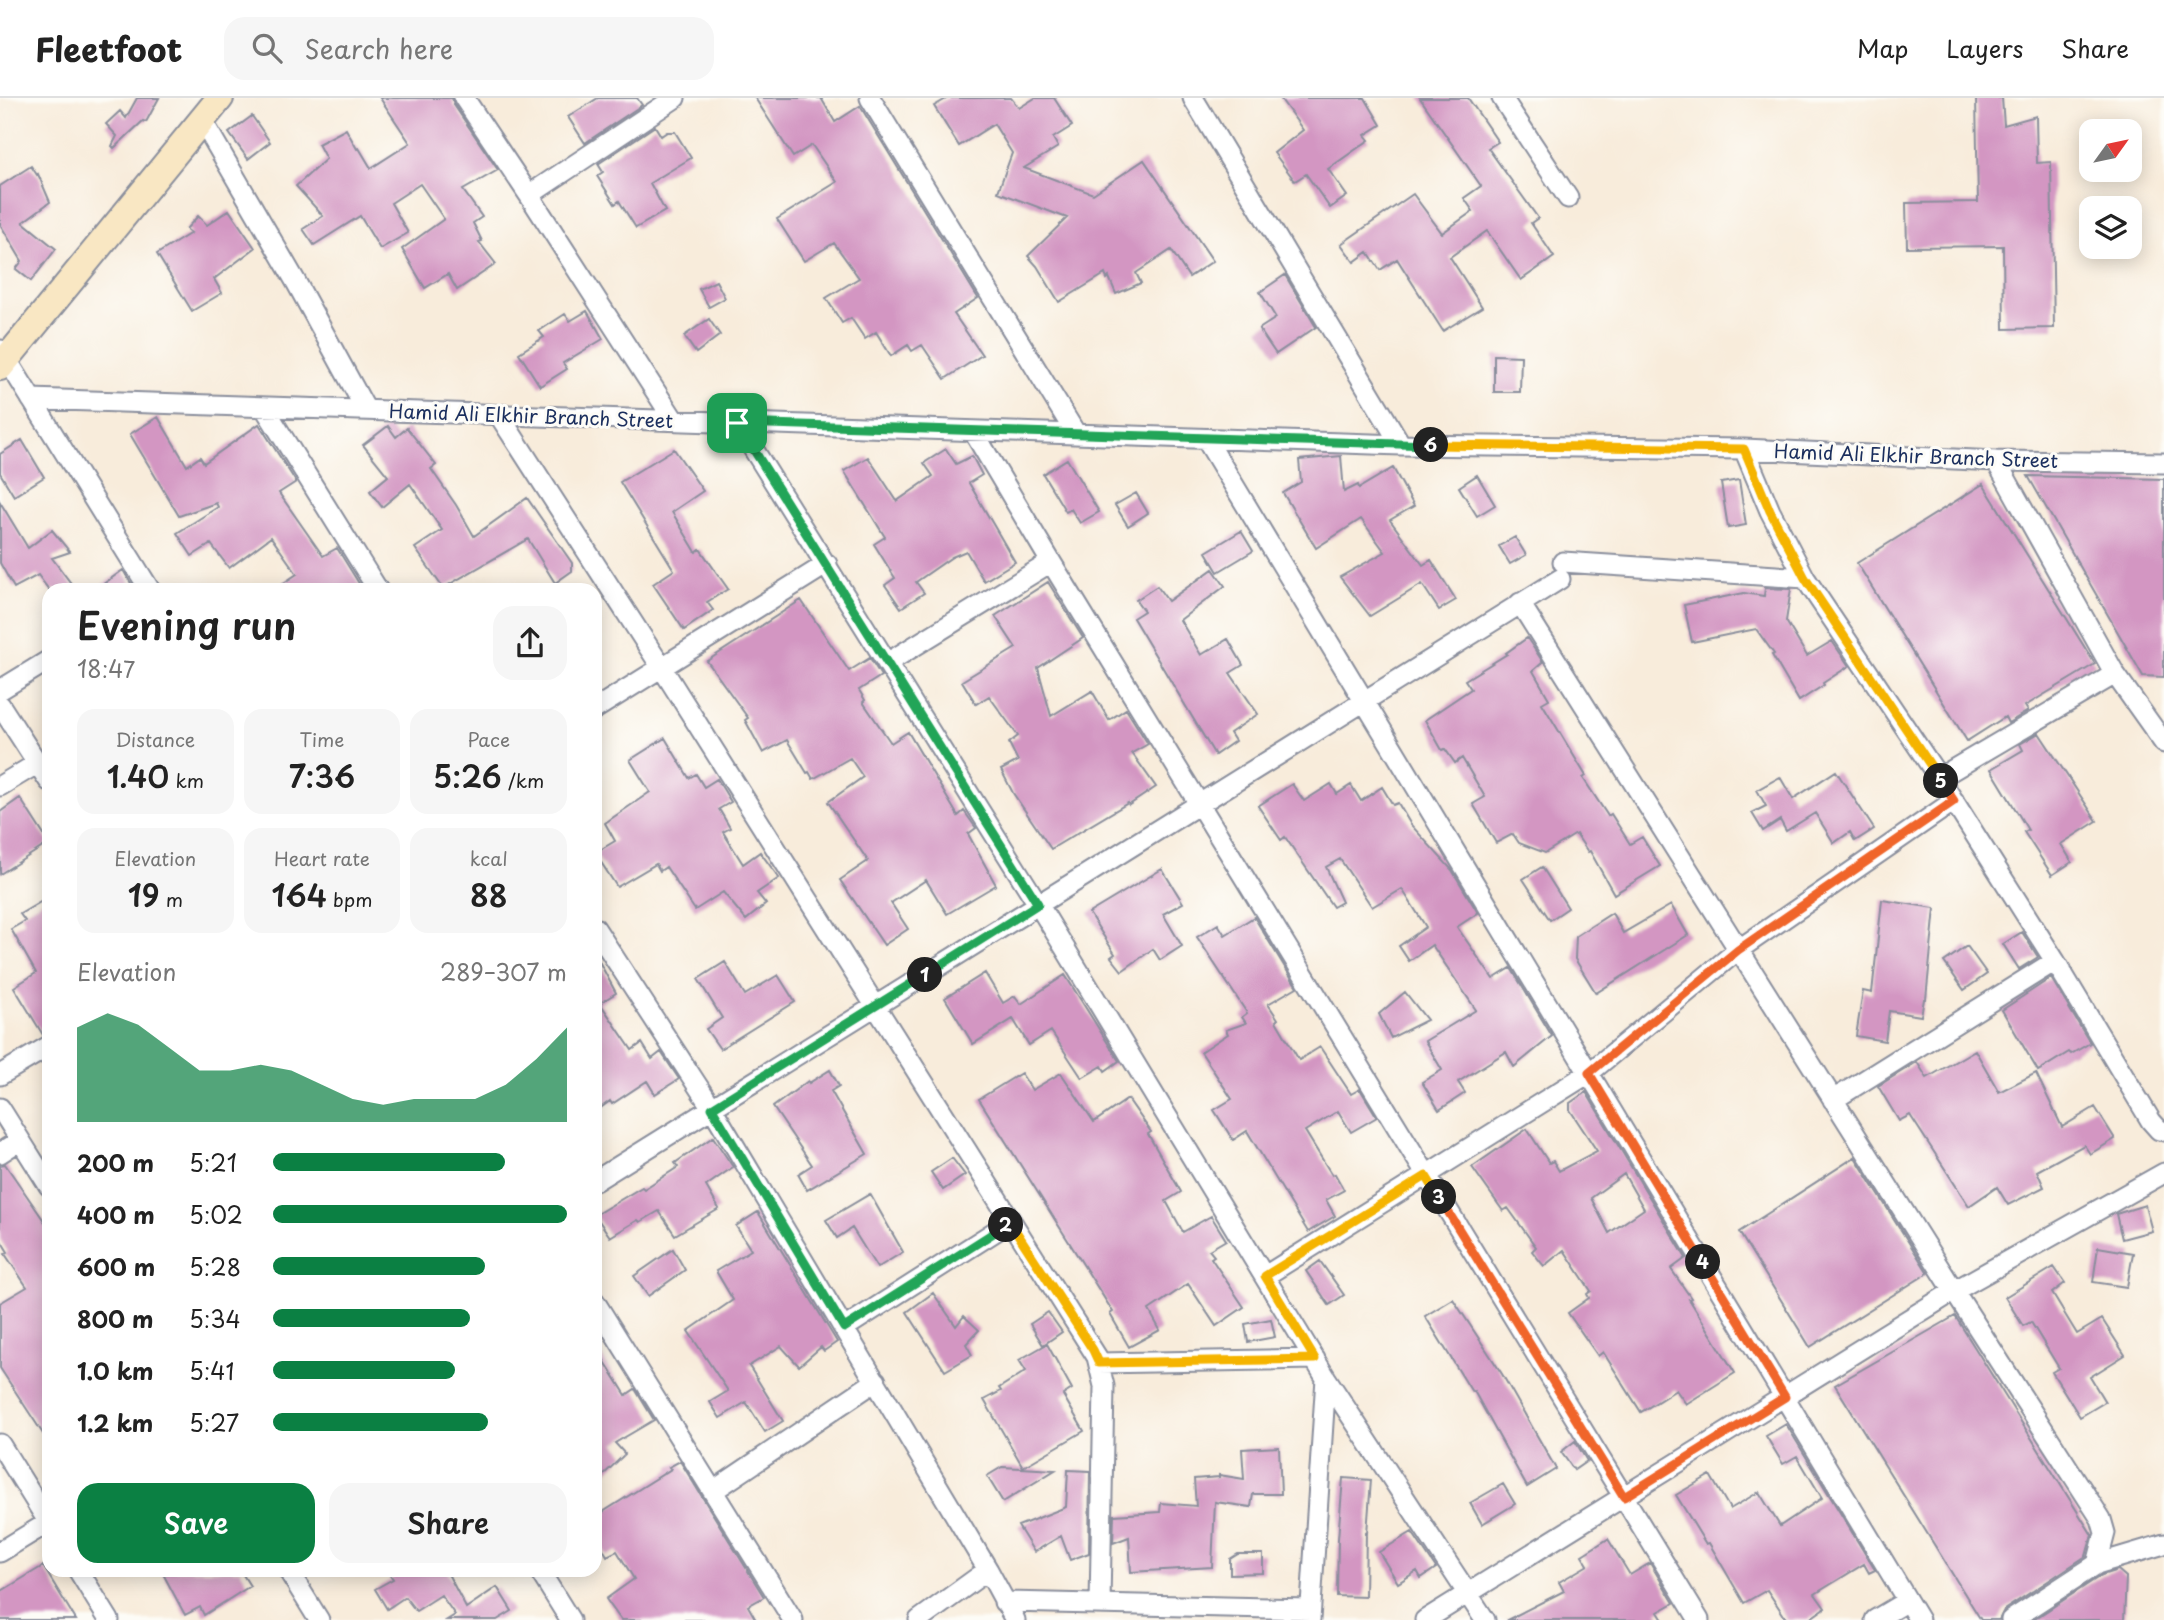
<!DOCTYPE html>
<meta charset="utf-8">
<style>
:root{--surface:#fff;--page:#f6f6f6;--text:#222;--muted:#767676;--line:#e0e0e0;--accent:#0b8043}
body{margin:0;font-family:"Playpen Sans",sans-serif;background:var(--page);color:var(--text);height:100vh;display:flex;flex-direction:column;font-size:26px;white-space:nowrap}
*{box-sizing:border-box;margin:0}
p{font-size:23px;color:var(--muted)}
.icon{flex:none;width:38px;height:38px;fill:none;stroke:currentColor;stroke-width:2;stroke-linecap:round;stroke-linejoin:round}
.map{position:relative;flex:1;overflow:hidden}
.details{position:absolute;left:42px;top:485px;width:560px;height:994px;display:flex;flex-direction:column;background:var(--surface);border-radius:21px;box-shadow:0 4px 18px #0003}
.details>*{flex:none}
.needle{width:46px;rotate:57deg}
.buttons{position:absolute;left:2079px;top:21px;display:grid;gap:14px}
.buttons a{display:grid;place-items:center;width:63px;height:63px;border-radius:14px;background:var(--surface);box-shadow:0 4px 18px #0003;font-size:35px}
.pin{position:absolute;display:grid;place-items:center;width:60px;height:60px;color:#fff;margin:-30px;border-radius:14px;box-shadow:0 4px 10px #0006}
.km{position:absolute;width:35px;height:35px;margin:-18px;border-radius:50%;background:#222;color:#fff;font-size:19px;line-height:35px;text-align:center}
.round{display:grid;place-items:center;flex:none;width:74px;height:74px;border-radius:21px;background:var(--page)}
.head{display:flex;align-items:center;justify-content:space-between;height:119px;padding:0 35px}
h1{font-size:38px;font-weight:600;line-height:52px}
.stats{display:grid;grid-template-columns:repeat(3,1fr);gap:10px;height:119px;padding:7px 35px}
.stats div{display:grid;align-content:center;border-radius:18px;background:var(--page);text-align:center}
.stats b{font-size:30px;font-weight:600}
.stats small{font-size:19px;font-weight:400}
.stats p{font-size:19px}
.chart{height:196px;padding:14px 35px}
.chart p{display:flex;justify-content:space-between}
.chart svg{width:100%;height:126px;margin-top:7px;fill:var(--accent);opacity:.7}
.cta{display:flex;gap:14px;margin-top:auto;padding:14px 35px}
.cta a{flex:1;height:80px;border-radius:21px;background:var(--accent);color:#fff;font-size:28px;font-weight:600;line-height:80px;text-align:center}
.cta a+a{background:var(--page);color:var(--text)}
ul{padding:0 35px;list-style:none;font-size:23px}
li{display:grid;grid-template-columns:112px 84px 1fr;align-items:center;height:52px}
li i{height:18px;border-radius:9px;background:var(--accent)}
header{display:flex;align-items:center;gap:42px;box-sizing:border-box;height:98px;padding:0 35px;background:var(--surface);border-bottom:2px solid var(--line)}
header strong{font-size:33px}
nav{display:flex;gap:38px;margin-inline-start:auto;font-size:24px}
.search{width:490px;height:63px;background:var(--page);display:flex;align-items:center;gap:18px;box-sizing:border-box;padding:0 24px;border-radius:21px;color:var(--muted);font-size:26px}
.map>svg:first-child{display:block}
.building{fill:#d396c2;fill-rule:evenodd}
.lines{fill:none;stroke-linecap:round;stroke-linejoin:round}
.street-casing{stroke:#8a8e9c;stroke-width:23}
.secondary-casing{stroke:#8a8e9c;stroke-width:30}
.street{stroke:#fff;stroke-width:19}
.secondary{stroke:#f9e7c3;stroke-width:26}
.split-1-casing{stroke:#fff;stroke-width:14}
.split-2-casing{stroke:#fff;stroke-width:14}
.split-3-casing{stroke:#fff;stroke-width:14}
.split-4-casing{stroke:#fff;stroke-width:14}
.split-5-casing{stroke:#fff;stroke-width:14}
.split-6-casing{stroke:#fff;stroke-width:14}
.split-7-casing{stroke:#fff;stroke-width:14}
.split-1{stroke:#22a559;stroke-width:9}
.split-2{stroke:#22a559;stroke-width:9}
.split-3{stroke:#f5b400;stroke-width:9}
.split-4{stroke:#f0652b;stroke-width:9}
.split-5{stroke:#f0652b;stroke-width:9}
.split-6{stroke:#f5b400;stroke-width:9}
.split-7{stroke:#22a559;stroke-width:9}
.labels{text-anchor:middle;stroke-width:6;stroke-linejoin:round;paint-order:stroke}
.street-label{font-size:19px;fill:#1b2f5e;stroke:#fdfcf7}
</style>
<header>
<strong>Fleetfoot</strong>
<div class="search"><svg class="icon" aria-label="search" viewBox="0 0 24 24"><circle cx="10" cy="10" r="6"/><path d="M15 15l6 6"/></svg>Search here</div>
<nav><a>Map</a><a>Layers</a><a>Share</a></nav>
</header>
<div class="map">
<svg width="2164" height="1522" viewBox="0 0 2164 1522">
<rect width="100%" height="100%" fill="#fdfcf7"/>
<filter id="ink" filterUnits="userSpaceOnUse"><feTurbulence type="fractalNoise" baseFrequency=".0143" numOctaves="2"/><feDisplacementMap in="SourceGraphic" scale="14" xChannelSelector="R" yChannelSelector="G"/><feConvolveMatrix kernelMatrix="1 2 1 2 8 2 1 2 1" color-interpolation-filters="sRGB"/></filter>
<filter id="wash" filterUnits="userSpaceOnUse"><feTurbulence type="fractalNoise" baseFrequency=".00686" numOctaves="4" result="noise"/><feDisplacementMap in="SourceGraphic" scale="28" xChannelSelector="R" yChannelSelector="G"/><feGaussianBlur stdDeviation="1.57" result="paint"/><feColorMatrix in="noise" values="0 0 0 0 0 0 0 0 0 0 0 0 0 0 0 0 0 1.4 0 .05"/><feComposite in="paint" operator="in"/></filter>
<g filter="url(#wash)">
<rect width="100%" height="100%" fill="#f8ecdb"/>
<g id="blocks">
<path class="building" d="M137,0H159L146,24L143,23L114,50L112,48L117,38L106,26L120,13L126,20Z
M380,0H452L454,7L498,72L463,92L482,119L473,125L482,143L479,144L496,166L457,192L448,176L425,190L402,151L444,121L420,86L391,105L408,135L380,151L360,118L314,147L303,131L323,118L296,88L326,61L318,46L346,31L357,51L359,50L371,70L410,45Z
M598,0H637L642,7L585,45L568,19Z
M755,0H821L835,24L860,8L978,200L954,216L982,257L945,281L922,247L912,253L908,247L891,258L876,234L865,241L851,220L842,225L826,200L859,180L834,145L804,163L777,121L837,84L812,47L793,59Z
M948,0H1011L1019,10L1035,0H1054L1072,28L1053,40L1058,49L1024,70L1093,96L1144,62L1213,163L1189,179L1171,152L1136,175L1141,185L1116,196L1109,179L1107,181L1105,176L1059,204L1037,168L1028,158L1067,120L998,94L1012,55L994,26L959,48L934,8Z
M1280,0H1365L1381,27L1365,37L1369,42L1328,71L1347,98L1330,110L1306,76L1295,83L1274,55L1303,32Z
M1420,0H1468L1498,44L1488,50L1538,120L1531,125L1554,159L1521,182L1487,133L1450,159L1482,209L1443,233L1397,161L1380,172L1368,154L1354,164L1341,146L1413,96L1442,135L1473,113L1464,100L1481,88Z
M1976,0H2002L2004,27L2036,18L2037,65L2051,64L2054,230L2004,231L2003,148L1907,149L1906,105L1978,104Z
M252,18L270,44L248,61L229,35Z
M655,28L661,38L667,34H675L691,60L650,85L665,113L636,130L619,103L615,106L597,78L603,74L598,66Z
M31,68L37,77L38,76L50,104L23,124L56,151L31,183L16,171L22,163L0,126V88Z
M229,112L255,150L214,181L222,195L192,213L157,156L191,135L186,131L198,118L207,127Z
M1285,177L1316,229L1276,256L1259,231L1276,220L1260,194Z
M716,183L725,200L709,209L699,191Z
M587,213L603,241L563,265L567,271L540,288L519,255L544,239L539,233L565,216L570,223Z
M709,221L720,237L696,255L684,238Z
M1494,257L1521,258L1520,294H1494Z
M158,319L187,368L200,359L204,365L259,326L296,384L279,395L323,458L337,450L363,492H273L297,476L271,439L229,470L211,446L192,458L177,435L218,409L216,405L179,418L130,336Z
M388,328L396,339L407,330L436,367L431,371L456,407L474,438L527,400L572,465V473L555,485L528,441L443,490L415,450L442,432L410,386L382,409L370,393L388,378L363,347Z
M22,342L44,379L14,398L0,375V356Z
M674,351L703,393L672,414L696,454L700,451L728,491L707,504L713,512L684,532L653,486L674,472L620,384Z
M946,351L956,366L972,358L982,377L969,385L1015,464L984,483L966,453L952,459L916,484L924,495L901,510L885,487L895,480L874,446L885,439L844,373L868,359L897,403L933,378L924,365Z
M1341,358L1344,394L1358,387L1359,390L1393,370L1414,408L1390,422L1423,467L1431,462L1456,502L1439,512L1422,486L1370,518L1340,479L1385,454L1361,421L1316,450L1283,395L1301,384L1299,362Z
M1067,361L1099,414L1080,425L1071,411L1066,414L1043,376Z
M1477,377L1495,407L1477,418L1459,389Z
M2028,378L2164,381V579L2143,578Z
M1739,382L1746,427L1728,430L1721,385Z
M1983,386L2095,566L2025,608L2028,613L2008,625L2005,619L1967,643L1857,465Z
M1136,395L1148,415L1128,428L1115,407Z
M0,404L28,450L52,432L70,454L52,460L76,492H49L38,477L14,490L0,465Z
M1241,433L1253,453L1218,474L1206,454Z
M1515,439L1526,457L1510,466L1499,448Z
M1213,471L1225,488L1180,522L1201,557L1228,541L1243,567L1230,575L1258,616L1230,635L1235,643L1215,657L1133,520L1144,513L1136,502L1157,488L1168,503Z
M123,472L135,492H95Z
M1048,484L1083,540L1038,570L1051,618L1092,593L1109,622L1126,611L1148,646L1132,655L1156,689L1129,707L1128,705L1051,751L1013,695L1001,672L1018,663L1009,645L1018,638L989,598L976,606L962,583L1016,550L995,518Z
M1765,490L1791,491L1786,523L1807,558L1832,543L1849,568L1823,585L1824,587L1799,603L1772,557L1774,556L1756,531L1692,544L1684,507L1744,495L1764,498Z
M801,502L849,573L870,560L881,578L859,592L865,602L863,604L891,645L908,634L958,718L964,713L976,730L968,736L996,787L947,816L926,782L891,805L908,831L884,847L840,782L868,763L828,704L863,679L850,660L813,681L809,674L807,675L787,642L763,655L745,622L748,620L707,563Z
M1527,540L1543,564L1533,573L1549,601L1542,605L1586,678L1583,680L1608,718L1611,716L1630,746L1642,739L1660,768L1614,796L1590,753L1588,754L1576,736L1545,755L1519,745L1513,736L1496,745L1473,706L1485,699L1462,660L1455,665L1445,651L1442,652L1425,622L1471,591L1465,582L1507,556L1506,555Z
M2039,635L2097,723L2061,746L2072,764L2052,777L2024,734L2028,732L1991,671L2023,652L2020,646Z
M665,640L689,680L696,676L704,689L717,681L731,704L719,711L730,730L723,734L743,766L760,754L779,780L757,795L766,806L746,822L723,794L695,812L666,769L660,773L656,766L617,789L595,755L615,743L605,725L650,694L630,662Z
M1836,673L1874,731L1855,743L1850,734L1834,745L1815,715L1786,733L1780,722L1763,733L1752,715L1766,708L1757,692L1780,679L1793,701Z
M1292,686L1304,703L1331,686L1337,696L1351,687L1361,703L1382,689L1393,707L1398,705L1411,727L1452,772L1478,815L1457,829L1493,881L1511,870L1552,938L1514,969L1506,954L1458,984L1465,995L1439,1012L1422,984L1442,972L1425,943L1476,912L1432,847L1409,863L1399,848L1426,829L1402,791L1372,809L1340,761L1326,769L1342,804L1333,809L1285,739L1281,742L1258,708Z
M20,700L49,745L0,776V714Z
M1542,769L1568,810L1550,822L1523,781Z
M1162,771L1183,805L1163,816L1182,848L1160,862L1153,851L1122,873L1111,859L1115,856L1089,815Z
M49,799V936L43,937L14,889L36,875L11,831L25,823L20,816Z
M1882,802L1935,810L1926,901H1924L1921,918L1889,913L1885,943L1856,938L1863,893L1872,895Z
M1671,807L1688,837L1596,895L1575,861L1576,838L1612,815L1623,835Z
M1254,819L1297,889L1268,906L1278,921L1276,923L1299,962L1320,949L1351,996L1360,991L1377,1019L1351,1034L1338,1013L1305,1033L1332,1077L1335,1076L1344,1092L1326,1102L1335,1118L1308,1134L1247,1033L1233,1042L1214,1012L1232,1001L1201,954L1228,936L1226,932L1246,925L1242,919L1247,915L1197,839L1218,826L1225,837Z
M2022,834L2038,859L2019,871L2003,846Z
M1967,848L1987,876L1964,892L1944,864Z
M595,856L616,895L600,905L632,952L642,945L652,961L661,954L679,981L655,996L647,983L612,1006L610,1003L595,1014Z
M725,864L745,897L778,877L795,904L720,951L706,931L722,920L698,881Z
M985,875L1003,905L1015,898L1021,906L1065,877L1119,963L1105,973L1102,968L1082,980L1051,933L1029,947L1013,921L973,946L945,900Z
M2051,880L2090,945L2071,956L2069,954L2038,973L2002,912Z
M1405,894L1427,922L1391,940L1379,916Z
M1975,952L1999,994L2036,975L2062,1029L2095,1009L2115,1041L2090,1056L2084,1047L2037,1073L2044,1089L2008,1107L1997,1089L1969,1108L1910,1017L1899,1023L1878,988L1917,964L1927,980Z
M830,972L839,988L831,993L867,1056L807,1092L798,1076L812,1067L773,1009L808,983L809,985Z
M1021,975L1032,992L1061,975L1094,1024L1128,1001L1151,1034L1148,1036L1181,1094L1166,1103L1183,1134L1211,1118L1226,1142L1209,1152L1214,1158L1211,1160L1244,1209L1216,1228L1188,1186L1149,1212L1160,1232L1129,1249L1110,1216L1113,1214L979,1001Z
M1586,994L1686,1160L1671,1171L1691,1200L1689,1201L1735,1275L1686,1306L1676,1292L1641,1314L1603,1254L1598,1258L1568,1215L1589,1200L1587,1196L1591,1193L1564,1152L1544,1168L1532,1153L1536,1149L1508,1110L1503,1113L1472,1069L1527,1031L1549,1065L1553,1063L1559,1073L1597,1053L1570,1012V1005ZM1624,1076L1644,1111L1609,1135L1591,1100Z
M713,1039L733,1069L706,1088L719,1111L675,1137L659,1113L640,1124L638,1122L610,1139L595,1117L642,1089L644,1091L678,1069L675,1065Z
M1855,1059L1928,1175L1810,1249L1739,1134Z
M952,1060L965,1077L943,1092L931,1074Z
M5,1066L49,1130V1345L0,1270V1205L27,1189L5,1156L8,1154L0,1141V1067Z
M870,1096L903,1154L877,1170L852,1130L837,1140L826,1122Z
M2145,1107L2152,1133L2122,1141L2116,1116Z
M758,1114L837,1244L824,1253L821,1249L799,1268L781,1248L749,1268L783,1323L765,1334L746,1304L720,1320L710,1304L728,1293L688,1233L733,1202L716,1173L751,1152L736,1128Z
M2098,1149L2133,1155L2127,1189L2093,1184Z
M673,1151L685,1172L648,1198L634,1178Z
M1320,1163L1344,1197L1329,1207L1306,1173Z
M2054,1169L2065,1185L2052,1195L2077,1236L2102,1221L2125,1257L2090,1279L2105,1304L2080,1319L2052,1274L2059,1270L2031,1224L2023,1228L2005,1199Z
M933,1195L956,1228L964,1218L979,1232L966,1246L972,1257L945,1273L907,1214Z
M1453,1201L1502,1276L1556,1371L1527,1389L1474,1293L1472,1294L1425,1218Z
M1048,1214L1062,1234L1043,1247L1030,1226Z
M1955,1218L2092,1437L2086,1458L2004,1512L1999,1522H1981L1835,1287Z
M1271,1221L1275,1239L1248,1244L1245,1226Z
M1047,1246L1072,1291L1063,1297L1084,1333L1023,1369L984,1302L1001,1293L999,1290L1026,1273L1019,1262Z
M595,1248L626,1297L635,1291L654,1322L615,1345L625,1356L595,1385Z
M1786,1326L1875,1472L1869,1475L1864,1466L1815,1496L1825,1510L1808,1522H1787L1767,1492L1744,1505L1709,1445L1706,1446L1676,1397L1710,1377L1730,1411L1759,1394L1780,1428L1822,1400L1797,1358L1783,1366L1766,1338Z
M1575,1343L1587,1363L1574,1372L1561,1354Z
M1279,1349L1281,1396H1253L1251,1409L1215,1404L1212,1469L1131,1474L1129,1439L1113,1445L1114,1417L1160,1414L1161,1405L1196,1408L1194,1381L1219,1379V1377L1244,1381L1242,1351Z
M680,1363L764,1499L748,1508L756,1522H621L606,1501L634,1481L617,1453L607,1458L595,1436V1419L671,1371L669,1369Z
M1002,1369L1055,1372L1003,1404L987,1378Z
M1068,1372L1090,1373L1089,1455L1070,1462L1061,1438L1034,1454L1018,1428L1066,1409Z
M1343,1380L1371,1382L1367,1435L1366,1433L1365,1499L1337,1498L1338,1441Z
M1503,1386L1515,1406L1482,1426L1470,1405Z
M1412,1434L1436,1470L1421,1480L1417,1473L1398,1485L1379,1454Z
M1608,1441L1630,1477L1650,1465L1674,1505L1658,1514L1663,1522H1507L1564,1493L1559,1484L1588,1467L1582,1457Z
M1238,1456H1263V1475L1230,1476V1461Z
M43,1468L76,1522H0V1494Z
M161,1472H240L250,1488L204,1517L200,1509L185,1517Z
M387,1472H446L466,1510L497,1489L512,1513L497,1522H447L455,1517L441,1497L416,1513L405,1499L387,1511L375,1491L393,1481Z
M2118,1472L2126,1479L2124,1522H2033L2102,1477Z"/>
</g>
</g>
<g filter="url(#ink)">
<use href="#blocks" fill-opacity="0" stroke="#8a8e9c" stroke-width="2"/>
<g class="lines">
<g class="street-casing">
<path id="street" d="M464,0L529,97L674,322
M870,0L1076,336
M1193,0L1401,347
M1502,0L1568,100
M202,22L296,184L366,312
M529,97L675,0
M1,252L150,492
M31,301L1401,347L1744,351L1996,363L2164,365
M264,309L378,492
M499,317L662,570L1097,1259L1104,1288L1100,1506
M737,325L1038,806L1326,1280L1485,1522
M973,333L1051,464L1699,1522
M1206,341L1919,1522
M1744,351L1770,413L1805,480L1939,680L2055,863L2151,1023L2159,1032L2164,1033
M1996,363L2115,576L2164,645
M1563,464L1805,480
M1520,505L1954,1193L2101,1421L2105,1435L2097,1466
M887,565L1051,464
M0,592L49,562
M0,607L49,683
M595,611L827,466
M1939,680L2115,576
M0,688L38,665
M595,830L712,1010L988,1472L1015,1522
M0,977L49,948
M1833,1002L2055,863
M0,1010L49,1088
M0,1055L20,1042
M595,1083L1560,481
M1265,1178L1589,975L1738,852L1954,703
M595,1204L793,1522
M844,1230L1010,1124
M1099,1265L1315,1261
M0,1346L49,1425
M713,1393L876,1283
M0,1454L49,1424
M78,1472L109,1522
M288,1472L319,1522
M539,1472L570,1522
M1004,1504L1310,1511
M919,1522L988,1472
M1310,1522L1326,1280
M1425,1522L1954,1193L2164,1075
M1875,1522L1907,1503
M2011,1522L2097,1466L2164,1446"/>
</g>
<g class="secondary-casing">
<path id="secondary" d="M0,269L220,0"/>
</g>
<use href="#street" class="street"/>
<use href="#secondary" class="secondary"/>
</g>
</g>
<g class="lines" filter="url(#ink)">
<g class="split-1-casing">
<path id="split-1" d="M737,325L1038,806L925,877"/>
</g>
<g class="split-2-casing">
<path id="split-2" d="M925,877L712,1010L844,1230L1006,1127"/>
</g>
<g class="split-3-casing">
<path id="split-3" d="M1006,1127L1010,1124L1093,1252L1099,1265L1315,1261L1265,1178L1426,1078L1439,1099"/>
</g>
<g class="split-4-casing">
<path id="split-4" d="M1439,1099L1624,1399L1785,1299L1703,1164"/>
</g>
<g class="split-5-casing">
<path id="split-5" d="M1703,1164L1589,975L1738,852L1954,703L1941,683"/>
</g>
<g class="split-6-casing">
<path id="split-6" d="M1431,347L1744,351L1770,413L1805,480L1941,683"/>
</g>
<g class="split-7-casing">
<path id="split-7" d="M737,325L1431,347"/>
</g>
<use href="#split-1" class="split-1"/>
<use href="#split-2" class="split-2"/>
<use href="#split-3" class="split-3"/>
<use href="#split-4" class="split-4"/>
<use href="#split-5" class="split-5"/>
<use href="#split-6" class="split-6"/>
<use href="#split-7" class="split-7"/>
</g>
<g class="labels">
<g class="street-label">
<text transform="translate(531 318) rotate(2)" y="7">Hamid Ali Elkhir Branch Street</text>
<text transform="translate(1916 358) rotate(2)" y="7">Hamid Ali Elkhir Branch Street</text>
</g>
</g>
</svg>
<div class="buttons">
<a><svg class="needle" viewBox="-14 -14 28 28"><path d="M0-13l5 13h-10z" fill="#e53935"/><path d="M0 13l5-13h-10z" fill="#767676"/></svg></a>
<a><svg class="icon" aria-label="layers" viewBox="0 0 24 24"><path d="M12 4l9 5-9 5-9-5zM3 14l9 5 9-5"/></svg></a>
</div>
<div class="pin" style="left:737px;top:325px;background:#1e9e55"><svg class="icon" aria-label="arrive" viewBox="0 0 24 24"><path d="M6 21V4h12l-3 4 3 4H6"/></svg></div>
<b class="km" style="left:925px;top:877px">1</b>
<b class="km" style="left:1006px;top:1127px">2</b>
<b class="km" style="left:1439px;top:1099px">3</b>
<b class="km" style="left:1703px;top:1164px">4</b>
<b class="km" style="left:1941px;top:683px">5</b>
<b class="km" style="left:1431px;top:347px">6</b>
<section class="details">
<div class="head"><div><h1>Evening run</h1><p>18:47</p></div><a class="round"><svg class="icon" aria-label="share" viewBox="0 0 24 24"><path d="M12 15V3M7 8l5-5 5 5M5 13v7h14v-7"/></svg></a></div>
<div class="stats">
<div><p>Distance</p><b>1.40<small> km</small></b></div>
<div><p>Time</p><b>7:36</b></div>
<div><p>Pace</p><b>5:26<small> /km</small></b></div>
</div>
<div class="stats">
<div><p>Elevation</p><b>19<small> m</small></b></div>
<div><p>Heart rate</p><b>164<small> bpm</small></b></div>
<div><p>kcal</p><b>88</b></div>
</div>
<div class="chart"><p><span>Elevation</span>289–307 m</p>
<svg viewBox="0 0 160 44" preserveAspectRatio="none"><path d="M0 44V11L10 6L20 10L30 18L40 26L50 26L60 24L70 26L80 31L90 36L100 38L110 36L120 36L130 36L140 31L150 22L160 11V44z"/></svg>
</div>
<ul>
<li><b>200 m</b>5:21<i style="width:79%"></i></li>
<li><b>400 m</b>5:02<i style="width:100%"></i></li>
<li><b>600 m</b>5:28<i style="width:72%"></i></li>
<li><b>800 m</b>5:34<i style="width:67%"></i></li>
<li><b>1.0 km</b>5:41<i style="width:62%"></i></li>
<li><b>1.2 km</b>5:27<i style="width:73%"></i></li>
</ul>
<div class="cta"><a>Save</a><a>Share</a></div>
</section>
</div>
